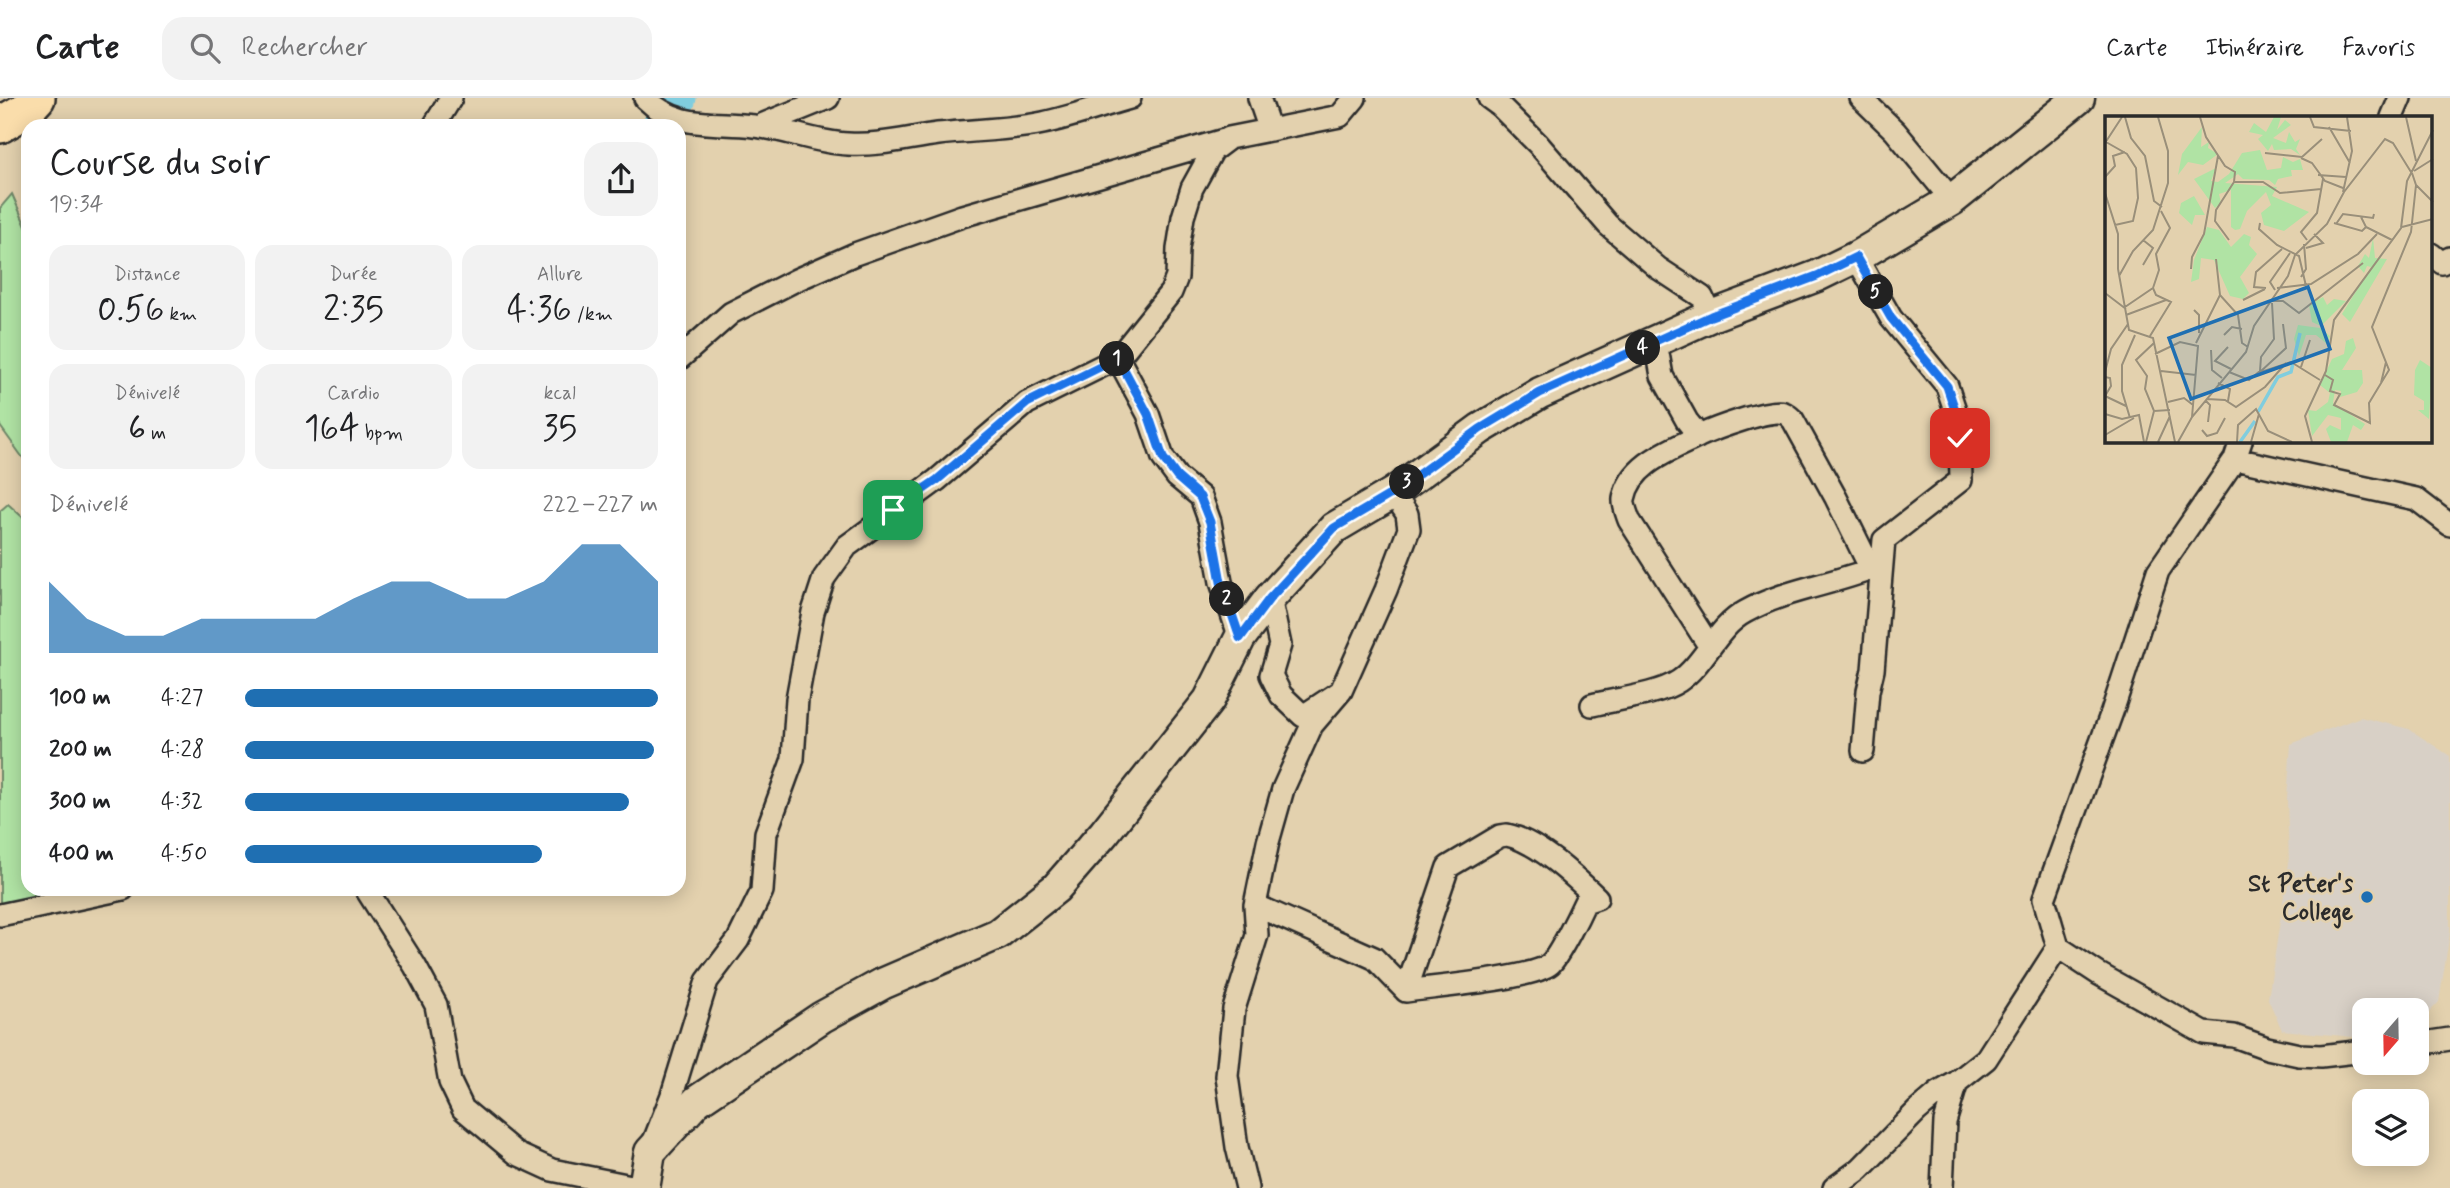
<!DOCTYPE html>
<html lang="fr">
<meta charset="utf-8">
<style>
:root{--surface:#fff;--page:#f2f2f2;--text:#202124;--muted:#757577;--line:#e0e0e0;--accent:#1f6fb2}
body{margin:0;font-family:Mynerve,sans-serif;background:var(--page);color:var(--text);height:100vh;display:flex;flex-direction:column;font-size:26px;white-space:nowrap}
*{box-sizing:border-box;margin:0}
p{font-size:23px;color:var(--muted)}
.icon{flex:none;width:38px;height:38px;fill:none;stroke:currentColor;stroke-width:2;stroke-linecap:round;stroke-linejoin:round}
.map{position:relative;flex:1;overflow:hidden}
.panel{position:absolute;left:21px;top:21px;width:665px;height:777px;display:flex;flex-direction:column;background:var(--surface);border-radius:21px;box-shadow:0 4px 18px #0003}
.panel>*{flex:none}
.needle{width:46px;rotate:200deg}
.controls{position:absolute;left:2352px;top:900px;display:grid;gap:14px}
.controls a{display:grid;place-items:center;width:77px;height:77px;border-radius:14px;background:var(--surface);box-shadow:0 4px 18px #0003;font-size:35px}
.pin{position:absolute;display:grid;place-items:center;width:60px;height:60px;color:#fff;margin:-30px;border-radius:14px;box-shadow:0 4px 10px #0006}
.km{position:absolute;width:35px;height:35px;margin:-18px;border-radius:50%;background:#222;color:#fff;font-size:19px;line-height:35px;text-align:center}
.round{display:grid;place-items:center;flex:none;width:74px;height:74px;border-radius:21px;background:var(--page)}
.headline{display:flex;align-items:center;justify-content:space-between;height:119px;padding:0 28px}
h1{font-size:38px;font-weight:600;line-height:52px}
.metrics{display:grid;grid-template-columns:repeat(3,1fr);gap:10px;height:119px;padding:7px 28px}
.metrics div{display:grid;align-content:center;border-radius:18px;background:var(--page);text-align:center}
.metrics b{font-size:35px;font-weight:600}
.metrics small{font-size:19px;font-weight:400}
.metrics p{font-size:19px}
.chart{height:196px;padding:14px 28px}
.chart p{display:flex;justify-content:space-between}
.chart svg{width:100%;height:126px;margin-top:7px;fill:var(--accent);opacity:.7}
ul{padding:0 28px;list-style:none;font-size:23px}
li{display:grid;grid-template-columns:112px 84px 1fr;align-items:center;height:52px}
li i{height:18px;border-radius:9px;background:var(--accent)}
header{display:flex;align-items:center;gap:42px;box-sizing:border-box;height:98px;padding:0 35px;background:var(--surface);border-bottom:2px solid var(--line)}
header strong{font-size:33px}
nav{display:flex;gap:38px;margin-inline-start:auto;font-size:24px}
.search{width:490px;height:63px;background:var(--page);display:flex;align-items:center;gap:18px;box-sizing:border-box;padding:0 24px;border-radius:21px;color:var(--muted);font-size:26px}
.map>svg:first-child{display:block}
.built{fill:#d8d0c6}
.green{fill:#b0e3a4;stroke:#6e8768;stroke-width:2}
.lines{fill:none;stroke-linecap:round;stroke-linejoin:round}
.river{stroke:#80cdde;stroke-width:33}
.minor-casing{stroke:#2b2b2b;stroke-width:26}
.secondary-casing{stroke:#2b2b2b;stroke-width:35}
.trunk-casing{stroke:#2b2b2b;stroke-width:40}
.minor{stroke:#e3d1ae;stroke-width:21}
.secondary{stroke:#e3d1ae;stroke-width:30}
.trunk{stroke:#faddab;stroke-width:35}
.route-casing{stroke:#fff;stroke-width:14}
.route{stroke:#1a73e8;stroke-width:9}
.poi-dot{fill:#1f6fb2;stroke:#e3d1ae;stroke-width:2.5}
.labels{text-anchor:middle;stroke-width:5;stroke-linejoin:round;paint-order:stroke}
.poi-label{font-size:24px;font-weight:bold;fill:#2b2b2b;stroke:#e3d1ae;text-anchor:end}
.inset-river{fill:none;stroke:#80cdde;stroke-width:3.5}
.inset-road{fill:none;stroke:#998f7a;stroke-width:2}
.view{fill:#1f6fb2;fill-opacity:0.15;stroke:#1f6fb2;stroke-width:3.5}
.inset-edge{fill:none;stroke:#2b2b2b;stroke-width:3.5}
</style>
<header>
<strong>Carte</strong>
<div class="search"><svg class="icon" aria-label="search" viewBox="0 0 24 24"><circle cx="10" cy="10" r="6"/><path d="M15 15l6 6"/></svg>Rechercher</div>
<nav><a>Carte</a><a>Itinéraire</a><a>Favoris</a></nav>
</header>
<div class="map">
<svg width="2450" height="1090" viewBox="0 0 2450 1090">
<rect width="100%" height="100%" fill="#e3d1ae"/>
<filter id="ink" filterUnits="userSpaceOnUse"><feTurbulence type="fractalNoise" baseFrequency=".0143" numOctaves="2"/><feDisplacementMap in="SourceGraphic" scale="14" xChannelSelector="R" yChannelSelector="G"/><feConvolveMatrix kernelMatrix="1 2 1 2 8 2 1 2 1" color-interpolation-filters="sRGB"/></filter>
<g filter="url(#ink)">
<path class="built" d="M2360,619L2409,631L2450,658V834L2439,904L2417,927V912H2364V940L2282,932L2268,901L2289,765L2287,701L2291,646Z"/>
<path class="green" d="M12,96L28,133V367L0,328V110Z
M8,406L28,424V791H76L71,813L0,829V413Z"/>
<g class="lines">
<path class="river" d="M658,28L674,15L680,0"/>
<g class="minor-casing">
<path id="minor" d="M645,0C677,32 714,23 754,28C786,31 816,45 848,46C878,48 908,40 938,36C972,32 1009,32 1043,25C1072,19 1101,8 1130,0
M1259,0L1270,32
M1489,0L1500,8L1538,46L1608,127L1658,170L1702,199L1711,218
M1861,0L1895,33L1952,102
M2392,19L2400,0
M434,28L451,0
M759,28L828,0
M2431,156L2442,165L2450,160
M1856,159L1891,220L1947,288L1957,318L1960,340L1961,382L1884,442L1873,572L1868,593L1863,653
M1118,260L1148,316L1163,360L1177,379L1201,399L1210,424L1221,484L1240,540
M679,261L731,215L796,182L855,156L962,118L1224,42
M1699,338C1671,352 1630,366 1624,401C1623,407 1627,416 1629,422L1710,549
M2241,343L2235,361L2158,473L2112,614L2044,801L2058,849L2099,876L2204,935L2234,938L2267,950L2299,957L2321,958L2364,953
M2235,361L2416,401L2450,427
M1341,593L1386,492L1409,431L1407,416L1393,395
M1592,607C1617,601 1658,597 1679,583C1705,565 1717,529 1745,514C1784,492 1830,487 1871,471L1836,400L1793,322C1791,320 1787,316 1784,315C1770,310 1714,331 1699,338L1687,323L1662,278L1656,244
M1507,737C1537,743 1575,779 1597,800L1585,804C1579,817 1559,858 1550,866C1533,881 1433,889 1406,893L1448,769L1500,738Z
M366,791L415,868L436,907L450,984L463,1011L517,1056L552,1072L641,1090
M1255,807L1374,860L1406,893
M0,817L123,791
M2417,946L2450,941
M654,1043L672,997L707,883L738,842L762,793L766,735L793,661L797,601L813,514L824,480L847,448L937,382L1027,305L1118,260L1171,194L1177,179L1178,151L1183,119L1192,90L1213,52L1229,40L1340,18L1355,0
M1247,1090L1237,1049L1227,978L1234,911L1257,837L1255,807L1268,744L1283,691L1312,627L1341,593L1303,618L1281,597L1271,577L1280,547L1270,500
M1834,1090L1860,1071L1917,1013L1938,995L1957,984L1986,961L2058,849
M1942,1090L1945,1024L1957,984"/>
</g>
<g class="secondary-casing">
<path id="secondary" d="M644,1090L650,1054L697,1003L822,919L882,886L998,836L1056,790L1104,735L1209,602L1240,540L1270,500L1334,430L1393,395L1480,331L1540,295L1711,218L1817,178L1856,159L1952,102L2079,0"/>
</g>
<g class="trunk-casing">
<path id="trunk" d="M0,27L26,12L37,0"/>
</g>
<use href="#minor" class="minor"/>
<use href="#secondary" class="secondary"/>
<use href="#trunk" class="trunk"/>
</g>
</g>
<g class="lines" filter="url(#ink)">
<g class="route-casing">
<path id="route" d="M893,412L937,382L1027,305L1118,260L1148,316L1163,360L1177,379L1200,399L1210,424L1221,484L1240,540L1270,500L1334,430L1393,395L1480,331L1540,295L1711,218L1817,178L1856,159L1891,220L1947,288L1957,318L1960,340"/>
</g>
<use href="#route" class="route"/>
</g>
<circle class="poi-dot" cx="2367" cy="799" r="7"/>
<g class="labels">
<g class="poi-label">
<text x="2353" y="793">St Peter's<tspan x="2353" dy="28">College</tspan></text>
</g>
</g>
<g transform="translate(2105 18)">
<rect width="327" height="327" fill="#e3d1ae"/>
<path d="M169,1H176L172,14L180,4L186,9L168,22L181,27L184,16L190,26L195,23L191,33L195,39L186,33L169,34L167,28L163,35L153,23L158,19L144,16L149,7L161,16ZM97,11L96,31L104,26L103,32L113,38L98,49L83,46L73,59L77,38ZM155,34L162,54L176,52L178,41L188,46L195,43L198,54H186L187,60L173,63L170,69L164,64L138,63L133,58L120,67L172,71L167,80L204,96L179,115L159,109L156,97L166,89L161,76L142,95L135,113L130,114L126,111V74L114,78L116,87L110,92L89,63L111,52L106,65L113,66L124,58L137,37ZM89,80L100,99H90L87,109L74,97L76,87ZM102,111L114,114L126,131L139,118L146,121L144,129L152,138L135,161L144,177L138,183L125,180L109,144L96,142L94,163L86,166L89,144ZM268,122L270,142L282,143L245,206L237,198L266,151L262,150L259,157L253,150L260,138L264,142ZM218,181L222,189L229,183L241,185L216,210L207,206L204,189ZM193,209L215,212L225,220L222,228L211,219H201L194,240L189,223ZM248,222L251,232L237,254H257L258,267L252,276L235,281L236,275L230,274L228,287L260,308L256,314L248,309L242,326H226L221,313L225,309L236,314V302L223,299L207,320L203,294L211,295L223,286L225,277L215,269L227,243L239,238L241,225ZM315,244L327,252L324,303L313,294H319V285L309,279L310,254Z" fill="#b0e3a4"/>
<path class="inset-river" d="M153,296L173,261L186,256L195,217M135,326L150,305"/>
<path class="inset-road" d="M20,1L26,22L40,40L49,85L57,91M95,1L101,21L120,50L130,56L129,66H158L175,77L216,73M205,1L209,11L246,15M301,1L311,45M224,11L245,47M1,26L22,38L31,52L33,82L28,105L10,109M0,27L17,1M160,37L197,41L217,23M196,42L207,47L220,65L238,72M309,55L328,43M307,57L311,69L328,86M213,59L241,61M0,61L10,50L8,40L20,36M238,76L247,35L242,1M0,77L13,118V153L24,214L48,222L70,326M256,101L261,111L287,124M155,107L154,113L172,129L194,140L201,170M229,107L257,115L261,111M231,108L238,98L268,102L269,98M297,111L328,103M124,124L110,105L111,94L129,66M202,124L196,116L212,97L218,63M201,132L218,127L209,118M111,143L115,179M38,149L48,132L38,124M86,153L87,141L99,118L113,40M14,160L28,135L48,114L63,67V35L53,1M196,161L201,153L199,128M48,172L54,154L51,138L65,112L56,95M161,172L149,171L151,156L177,133M172,172L206,168L253,138L272,118M170,174L165,166L185,137M0,177L21,193M138,184L160,173M166,185H178L194,197L258,147M20,191L48,172L51,179L66,186L45,220M89,194L94,199V217M21,199L61,184M119,219L127,211L137,213M49,227L31,244L42,260L40,273L49,295L65,294M91,227L115,179L133,199L137,227L143,231M123,231L110,245L126,253M106,234L107,254L117,262M50,238L75,226L93,230L87,301M196,251L205,224M56,255L91,259M0,256L6,233L23,208M124,256L144,264L155,255L156,241L169,223L167,187M155,256L181,232L178,208M153,257L186,246L215,264M220,259L228,264L225,275L235,278L229,289L265,307L264,287L284,254L267,211L306,116L311,69M0,261L5,262L6,270L0,280M113,267L125,273L123,285M276,267L281,246M0,280L21,290M102,283L120,284L131,291L160,271L181,247M101,285L105,289L103,306M63,286L79,282L88,289M0,298L17,303L34,299L39,326M25,302L17,275V249L30,219M97,314L102,320L112,317L120,302M0,319L29,302M41,326L49,295M53,326L65,300M73,326L87,301L141,236L149,210L183,160L190,139L222,108L239,76L280,23L288,27L306,56M132,326L133,309L151,293L163,315L187,326M146,326L154,298M207,326L200,300L221,255L229,204L296,112L302,65L328,14"/>
<path class="view" d="M203,171L225,233L86,283L64,222Z"/>
<rect width="327" height="327" class="inset-edge"/>
</g>
</svg>
<div class="controls">
<a><svg class="needle" viewBox="-14 -14 28 28"><path d="M0-13l5 13h-10z" fill="#e53935"/><path d="M0 13l5-13h-10z" fill="#757577"/></svg></a>
<a><svg class="icon" aria-label="layers" viewBox="0 0 24 24"><path d="M12 4l9 5-9 5-9-5zM3 14l9 5 9-5"/></svg></a>
</div>
<div class="pin" style="left:893px;top:412px;background:#1e9e55"><svg class="icon" aria-label="arrive" viewBox="0 0 24 24"><path d="M6 21V4h12l-3 4 3 4H6"/></svg></div>
<div class="pin" style="left:1960px;top:340px;background:#d93025"><svg class="icon" aria-label="check" viewBox="0 0 24 24"><path d="M5 12l5 5 9-10"/></svg></div>
<b class="km" style="left:1117px;top:261px">1</b>
<b class="km" style="left:1227px;top:501px">2</b>
<b class="km" style="left:1407px;top:384px">3</b>
<b class="km" style="left:1643px;top:250px">4</b>
<b class="km" style="left:1876px;top:194px">5</b>
<section class="panel">
<div class="headline"><div><h1>Course du soir</h1><p>19:34</p></div><a class="round"><svg class="icon" aria-label="share" viewBox="0 0 24 24"><path d="M12 15V3M7 8l5-5 5 5M5 13v7h14v-7"/></svg></a></div>
<div class="metrics">
<div><p>Distance</p><b>0.56<small> km</small></b></div>
<div><p>Durée</p><b>2:35</b></div>
<div><p>Allure</p><b>4:36<small> /km</small></b></div>
</div>
<div class="metrics">
<div><p>Dénivelé</p><b>6<small> m</small></b></div>
<div><p>Cardio</p><b>164<small> bpm</small></b></div>
<div><p>kcal</p><b>35</b></div>
</div>
<div class="chart"><p><span>Dénivelé</span>222–227 m</p>
<svg viewBox="0 0 160 44" preserveAspectRatio="none"><path d="M0 44V19L10 32L20 38L30 38L40 32L50 32L60 32L70 32L80 25L90 19L100 19L110 25L120 25L130 19L140 6L150 6L160 19V44z"/></svg>
</div>
<ul>
<li><b>100 m</b>4:27<i style="width:100%"></i></li>
<li><b>200 m</b>4:28<i style="width:99%"></i></li>
<li><b>300 m</b>4:32<i style="width:93%"></i></li>
<li><b>400 m</b>4:50<i style="width:72%"></i></li>
</ul>
</section>
</div>
